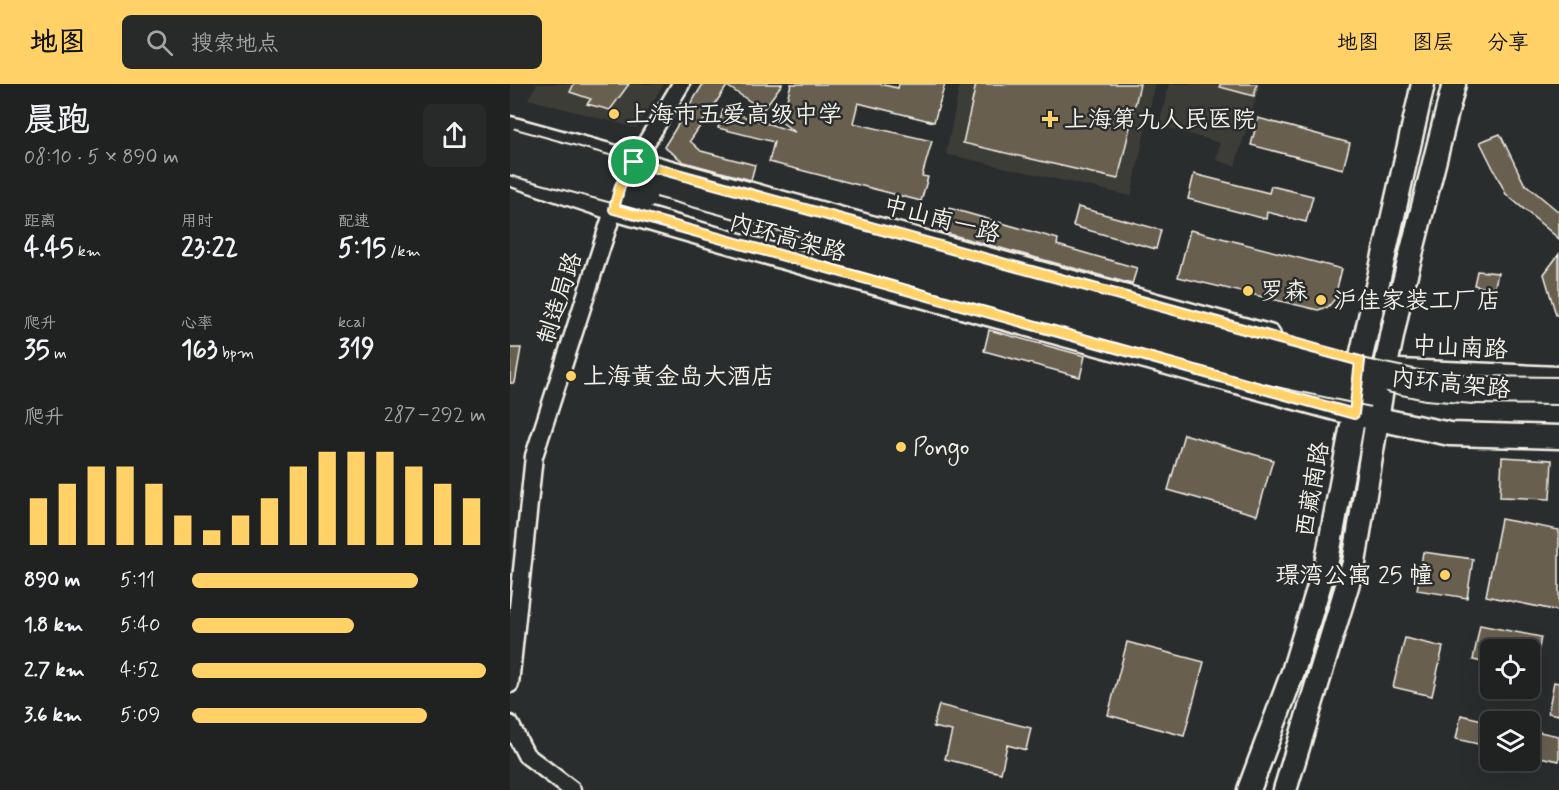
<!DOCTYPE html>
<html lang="zh">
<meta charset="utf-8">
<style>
:root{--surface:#202222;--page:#282a2a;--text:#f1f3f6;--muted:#a2a4a5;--line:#3d3f40;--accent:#ffd166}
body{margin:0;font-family:Mynerve,"LXGW WenKai TC",sans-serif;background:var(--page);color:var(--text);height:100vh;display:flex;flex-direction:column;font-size:22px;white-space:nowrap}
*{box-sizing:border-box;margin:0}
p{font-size:20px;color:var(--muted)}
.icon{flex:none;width:33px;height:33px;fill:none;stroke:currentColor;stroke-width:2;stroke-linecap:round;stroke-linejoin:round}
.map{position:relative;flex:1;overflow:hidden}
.sheet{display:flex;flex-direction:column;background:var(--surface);width:510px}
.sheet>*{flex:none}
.controls{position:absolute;left:970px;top:555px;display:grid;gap:12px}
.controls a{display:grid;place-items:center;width:60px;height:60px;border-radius:9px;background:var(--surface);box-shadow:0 6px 24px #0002,0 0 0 2px var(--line);font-size:30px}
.pin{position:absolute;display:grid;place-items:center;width:51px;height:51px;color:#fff;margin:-26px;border:3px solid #fff;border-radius:50%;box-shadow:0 2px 6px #0007}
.round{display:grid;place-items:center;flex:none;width:63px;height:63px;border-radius:9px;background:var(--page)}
.summary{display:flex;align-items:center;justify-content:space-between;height:102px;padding:0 24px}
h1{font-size:33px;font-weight:700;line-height:45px}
.stats{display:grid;grid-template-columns:repeat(3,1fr);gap:9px;height:102px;padding:6px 24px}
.stats div{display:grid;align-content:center}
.stats b{font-size:26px;font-weight:700}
.stats small{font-size:16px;font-weight:400}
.stats p{font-size:16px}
.chart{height:168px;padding:12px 24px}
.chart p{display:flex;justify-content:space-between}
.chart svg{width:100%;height:108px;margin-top:6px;stroke:var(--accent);stroke-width:6}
ul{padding:0 24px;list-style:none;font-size:20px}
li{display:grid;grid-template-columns:96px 72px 1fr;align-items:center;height:45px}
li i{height:15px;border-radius:8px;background:var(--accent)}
header{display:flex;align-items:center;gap:36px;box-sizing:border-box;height:84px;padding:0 30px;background:var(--accent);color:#111}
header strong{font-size:28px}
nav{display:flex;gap:33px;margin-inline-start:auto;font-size:21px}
.search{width:420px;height:54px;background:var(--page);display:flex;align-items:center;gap:15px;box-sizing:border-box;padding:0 21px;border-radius:9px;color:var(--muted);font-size:22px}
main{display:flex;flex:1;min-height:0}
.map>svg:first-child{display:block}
.built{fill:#3d3c38}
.building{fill:#685e4f;stroke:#f4f1e8;stroke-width:1.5}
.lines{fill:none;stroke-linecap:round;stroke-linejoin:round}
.minor-casing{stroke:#f4f1e8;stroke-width:21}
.major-casing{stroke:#f4f1e8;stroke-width:27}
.minor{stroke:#2a2d2e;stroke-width:16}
.major{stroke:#2a2d2e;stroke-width:22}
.highway-bridge-casing{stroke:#f4f1e8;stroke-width:30;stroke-linecap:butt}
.highway-bridge{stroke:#2a2d2e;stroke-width:26}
.route-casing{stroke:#fff;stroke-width:12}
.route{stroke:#ffd166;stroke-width:8}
.poi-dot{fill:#ffd166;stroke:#2a2d2e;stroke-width:2}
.labels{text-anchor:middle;stroke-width:5;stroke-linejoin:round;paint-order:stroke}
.poi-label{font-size:24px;fill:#f4f1e8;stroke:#2a2d2e;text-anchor:start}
.street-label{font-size:24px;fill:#f4f1e8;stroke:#2a2d2e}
</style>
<header>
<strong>地图</strong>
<div class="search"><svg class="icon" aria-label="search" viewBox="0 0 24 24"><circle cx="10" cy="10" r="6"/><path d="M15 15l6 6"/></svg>搜索地点</div>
<nav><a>地图</a><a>图层</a><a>分享</a></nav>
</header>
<main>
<section class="sheet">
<div class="summary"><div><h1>晨跑</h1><p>08:10 · 5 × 890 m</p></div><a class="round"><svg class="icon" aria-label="share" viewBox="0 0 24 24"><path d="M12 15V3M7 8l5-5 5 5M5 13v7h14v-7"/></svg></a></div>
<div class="stats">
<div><p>距离</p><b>4.45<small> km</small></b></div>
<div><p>用时</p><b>23:22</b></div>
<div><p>配速</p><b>5:15<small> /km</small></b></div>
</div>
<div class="stats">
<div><p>爬升</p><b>35<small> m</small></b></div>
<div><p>心率</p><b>163<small> bpm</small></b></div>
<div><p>kcal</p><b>319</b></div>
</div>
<div class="chart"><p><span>爬升</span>287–292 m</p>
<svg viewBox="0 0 160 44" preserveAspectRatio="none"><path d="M5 44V25M15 44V19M25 44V12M35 44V12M45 44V19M55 44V32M65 44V38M75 44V32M85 44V25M95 44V12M105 44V6M115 44V6M125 44V6M135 44V12M145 44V19M155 44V25"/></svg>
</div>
<ul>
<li><b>890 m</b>5:11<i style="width:77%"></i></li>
<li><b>1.8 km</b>5:40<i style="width:55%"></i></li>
<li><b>2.7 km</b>4:52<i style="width:100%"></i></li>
<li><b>3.6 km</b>5:09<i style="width:80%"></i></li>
</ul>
</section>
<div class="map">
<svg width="1049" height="706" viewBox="0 0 1049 706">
<rect width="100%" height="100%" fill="#2a2d2e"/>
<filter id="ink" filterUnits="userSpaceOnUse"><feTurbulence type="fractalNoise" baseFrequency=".0167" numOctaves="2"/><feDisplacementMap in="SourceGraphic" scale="12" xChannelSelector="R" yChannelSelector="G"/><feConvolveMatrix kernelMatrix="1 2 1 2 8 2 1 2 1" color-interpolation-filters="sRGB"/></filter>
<g filter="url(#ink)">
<path class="built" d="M27,0H154L126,44L18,15Z
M450,0H645L621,112L436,70Z
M659,0H750L725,82L706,76L710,59L649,41Z"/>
<path class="building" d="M64,0H119L100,26L77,20L81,15L60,8Z
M193,0H272L253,26L217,2L180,57L191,67L245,81L241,96L174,78L154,63Z
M281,0H369L388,4L389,0H435L424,38L348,19L343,39L422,57L412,92L418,93L411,117L259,78L264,58L208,44L213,26L285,48L271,38Z
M466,0H630L608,95L453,59Z
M710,0H747L744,12L710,3Z
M748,34L840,59L833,85L741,61Z
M990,50L1014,99L1049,128V155L996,110L970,58Z
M684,90L759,109L761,102L803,112L796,138L757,128L756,135L678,115Z
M568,123L651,146L646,165L563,142Z
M439,124L548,155L547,161L627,184L622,200L432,148Z
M680,146L832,185L824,216L818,223L808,226L668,193Z
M1049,170V231H1046L1034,190Z
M967,187L988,189L984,206L964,201Z
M479,246L575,272L570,293L474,267Z
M0,264H11L5,299H0Z
M674,350L763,376L747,431L658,406Z
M992,373L1042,376L1040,415L990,413Z
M991,435L1049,446V527L976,512Z
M913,468L963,475L957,514L907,506Z
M970,541L1031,553L1025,585H1020V566H981V580L963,576Z
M895,554L933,563L922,612L883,603Z
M617,558L694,578L674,652L598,631Z
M1044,598L1049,599V631L1038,629Z
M429,621L521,644L516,666L497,661L491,689L435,675L442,647L423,643Z
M951,631L981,638V663L946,655Z
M1020,646L1049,652V677L1020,671Z"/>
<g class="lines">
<g class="minor-casing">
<path id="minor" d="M120,86L171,0
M0,600L24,372L107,115
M0,640L16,671L62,706"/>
</g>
<g class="major-casing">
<path id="major" d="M0,44L759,252
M0,90L104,125L331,190L844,330L940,350L1049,353
M889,287L1049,294
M739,706L783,588L817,476L844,330L850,277L913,0
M775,706L844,479L875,286L890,214L944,0"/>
</g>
<use href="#minor" class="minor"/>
<use href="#major" class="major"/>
<g class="highway-bridge-casing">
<path id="highway-bridge" d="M0,58L570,216L835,285L917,302L964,306L1049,307
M0,77L133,113
M315,164L744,284L863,309"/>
</g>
<use href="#highway-bridge" class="highway-bridge"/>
</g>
</g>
<g class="lines" filter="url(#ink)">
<g class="route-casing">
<path id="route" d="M124,78L850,277L844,330L104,125L110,102Z"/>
</g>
<use href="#route" class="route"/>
</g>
<g class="poi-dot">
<circle cx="104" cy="30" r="6"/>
<path d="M537 26h6v6h6v6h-6v6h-6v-6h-6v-6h6z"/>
<circle cx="738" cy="207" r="6"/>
<circle cx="811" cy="216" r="6"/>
<circle cx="61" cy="292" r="6"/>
<circle cx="391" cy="363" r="6"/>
<circle cx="935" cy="491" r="6"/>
</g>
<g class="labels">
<g class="poi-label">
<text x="116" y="38">上海市五爱高级中学</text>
<text x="554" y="43">上海第九人民医院</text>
<text x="750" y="215">罗森</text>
<text x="823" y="224">沪佳家装工厂店</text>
<text x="73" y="300">上海黄金岛大酒店</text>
<text x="403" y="371">Pongo</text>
<text x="923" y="499" text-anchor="end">璟湾公寓 25 幢</text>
</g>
<g class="street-label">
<text transform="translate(432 135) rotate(15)" y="8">中山南一路</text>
<text transform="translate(278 153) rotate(16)" y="8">内环高架路</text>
<text transform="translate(49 214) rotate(-72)" y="8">制造局路</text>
<text transform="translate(950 263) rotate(3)" y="8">中山南路</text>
<text transform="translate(941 299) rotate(6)" y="8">内环高架路</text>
<text transform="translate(802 405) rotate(-80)" y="8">西藏南路</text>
</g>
</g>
</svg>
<div class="controls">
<a><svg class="icon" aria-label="locate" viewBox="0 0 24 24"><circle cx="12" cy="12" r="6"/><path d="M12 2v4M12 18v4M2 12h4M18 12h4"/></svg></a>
<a><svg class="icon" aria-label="layers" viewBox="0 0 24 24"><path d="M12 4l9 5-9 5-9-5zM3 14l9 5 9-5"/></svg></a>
</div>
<div class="pin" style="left:124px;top:78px;background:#1e9e55"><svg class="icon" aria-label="arrive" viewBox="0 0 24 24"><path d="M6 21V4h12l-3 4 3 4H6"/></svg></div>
</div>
</main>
